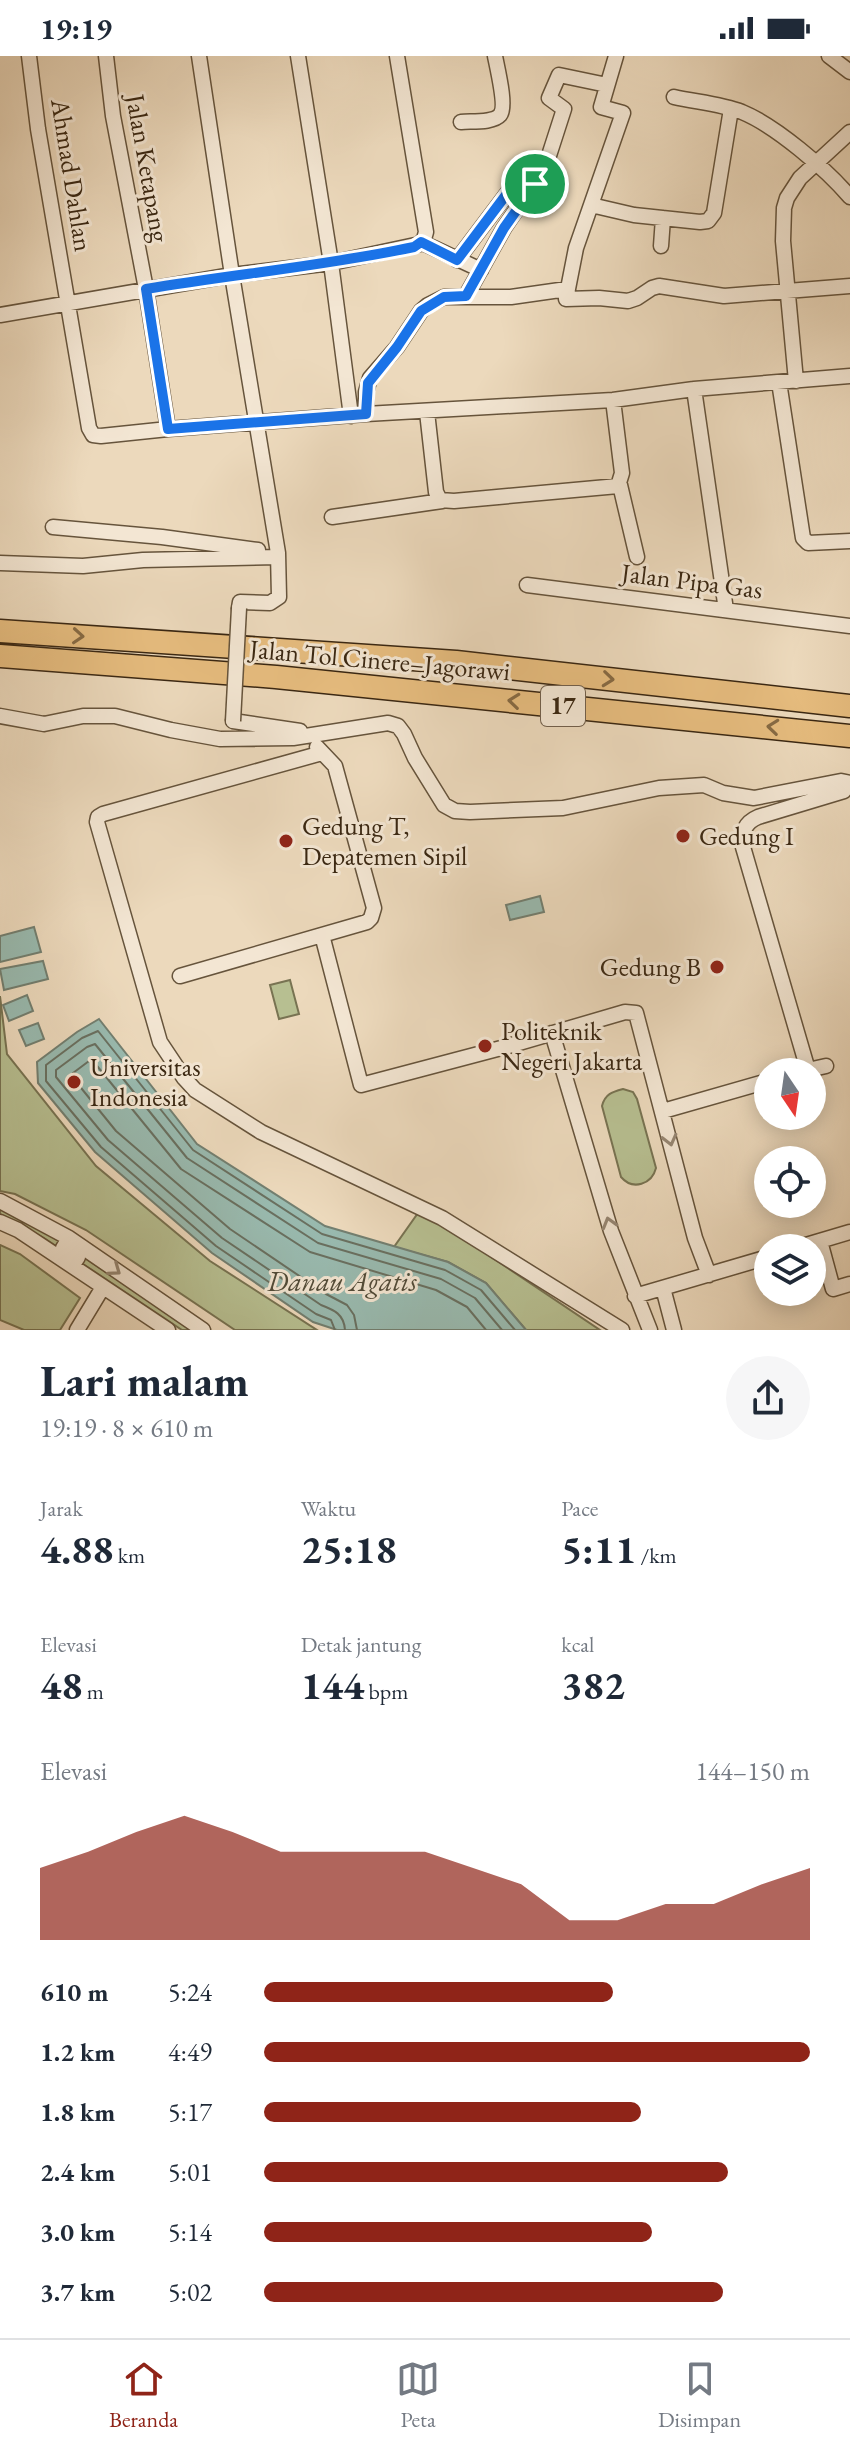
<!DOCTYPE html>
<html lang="id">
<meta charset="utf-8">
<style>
:root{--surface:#fff;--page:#f6f6f7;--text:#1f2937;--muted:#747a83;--line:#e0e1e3;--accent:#8f2418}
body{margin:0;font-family:"EB Garamond",serif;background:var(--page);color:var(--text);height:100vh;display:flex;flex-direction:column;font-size:30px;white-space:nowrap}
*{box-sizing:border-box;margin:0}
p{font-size:26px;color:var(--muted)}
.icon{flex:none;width:44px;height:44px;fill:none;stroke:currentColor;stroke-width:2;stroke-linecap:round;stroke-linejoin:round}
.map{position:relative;height:1274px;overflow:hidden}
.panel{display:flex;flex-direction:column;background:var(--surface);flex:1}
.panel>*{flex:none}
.needle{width:52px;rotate:167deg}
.buttons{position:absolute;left:754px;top:1002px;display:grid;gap:16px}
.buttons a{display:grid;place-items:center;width:72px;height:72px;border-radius:50%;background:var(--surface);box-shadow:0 4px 20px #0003;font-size:40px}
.pin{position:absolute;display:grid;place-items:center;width:68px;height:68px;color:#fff;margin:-34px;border:4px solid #fff;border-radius:50%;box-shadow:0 2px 8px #0007}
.round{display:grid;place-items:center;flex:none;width:84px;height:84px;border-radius:42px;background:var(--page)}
.headline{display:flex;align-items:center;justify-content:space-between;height:136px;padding:0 40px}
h1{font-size:44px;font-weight:700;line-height:60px}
.metrics{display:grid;grid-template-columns:repeat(3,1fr);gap:12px;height:136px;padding:8px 40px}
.metrics div{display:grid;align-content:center}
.metrics b{font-size:40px;font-weight:700}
.metrics small{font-size:22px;font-weight:400}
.metrics p{font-size:22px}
.chart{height:224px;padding:16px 40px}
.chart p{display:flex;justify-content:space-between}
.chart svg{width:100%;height:144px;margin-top:8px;fill:var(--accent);opacity:.7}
ul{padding:0 40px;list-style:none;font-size:26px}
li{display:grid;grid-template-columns:128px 96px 1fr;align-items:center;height:60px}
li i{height:20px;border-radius:10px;background:var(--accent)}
.status{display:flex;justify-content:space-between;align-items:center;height:56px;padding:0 40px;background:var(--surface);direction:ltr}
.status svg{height:22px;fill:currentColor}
.tabs{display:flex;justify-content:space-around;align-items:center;height:112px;border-top:2px solid var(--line);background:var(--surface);font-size:22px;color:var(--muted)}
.tabs a{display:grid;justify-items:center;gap:4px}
.tabs .selected{color:var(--accent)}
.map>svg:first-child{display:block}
.green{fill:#b7bf91;stroke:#787352;stroke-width:2}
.water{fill:#99baaf;stroke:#737f70;stroke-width:2}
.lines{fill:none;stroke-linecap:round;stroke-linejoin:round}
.shore{stroke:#6a7060;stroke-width:2}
.minor-casing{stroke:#66543c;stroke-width:17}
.highway-casing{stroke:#3a2712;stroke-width:25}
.minor{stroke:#f3e6d3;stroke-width:14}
.highway{stroke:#e6bc7e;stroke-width:22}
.minor-bridge-casing{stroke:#66543c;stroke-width:17;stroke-linecap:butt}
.minor-bridge{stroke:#f3e6d3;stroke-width:14}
.oneway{stroke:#876a43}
.oneway2{stroke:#968672}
.route-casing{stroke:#fff;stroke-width:16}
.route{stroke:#1a73e8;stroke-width:10}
.poi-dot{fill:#8f2418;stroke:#f3e6d3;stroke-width:3}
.labels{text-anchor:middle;stroke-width:6;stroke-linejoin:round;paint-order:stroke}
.shield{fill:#f3e6d3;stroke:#72604c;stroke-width:2}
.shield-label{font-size:24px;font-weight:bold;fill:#3a2712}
.street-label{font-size:26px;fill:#3a2712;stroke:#f3e6d3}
.poi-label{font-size:26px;fill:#3a2712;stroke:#f3e6d3;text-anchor:start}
.water-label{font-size:28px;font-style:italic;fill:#524c39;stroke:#f3e6d3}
</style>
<div class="status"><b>19:19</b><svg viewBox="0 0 49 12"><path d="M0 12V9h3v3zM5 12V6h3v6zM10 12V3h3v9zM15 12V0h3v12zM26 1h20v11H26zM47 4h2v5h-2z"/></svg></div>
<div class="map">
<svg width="850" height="1274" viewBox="0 0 850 1274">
<rect width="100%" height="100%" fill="#ecd9bc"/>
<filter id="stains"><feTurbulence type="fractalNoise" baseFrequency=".0025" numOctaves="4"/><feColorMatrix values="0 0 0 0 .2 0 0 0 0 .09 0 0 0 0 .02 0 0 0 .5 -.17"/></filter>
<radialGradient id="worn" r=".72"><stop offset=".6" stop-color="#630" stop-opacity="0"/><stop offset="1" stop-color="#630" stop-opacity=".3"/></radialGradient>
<path class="green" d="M290,924L299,958L279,963L270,929Z
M0,940L7,998L96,1110L210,1205L317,1274H235L86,1174L15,1138L0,1135Z
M623,1033L633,1036L637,1043L656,1112C652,1128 633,1135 621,1121L602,1050C605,1038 612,1036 623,1033Z
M0,1151L51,1180L195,1274H182L44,1182L0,1158Z
M418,1157L442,1168L600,1274H526L486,1227L448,1206L394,1191Z
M0,1189L20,1198L80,1242L60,1274H24L0,1264Z"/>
<path class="water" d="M540,840L544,856L510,864L506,849Z
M34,871L41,896L0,906V880Z
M43,905L48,923L4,934L0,913Z
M27,939L33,955L9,965L3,949Z
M99,963L197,1088L325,1170L448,1206L486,1227L526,1274H337L313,1266L212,1197L95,1096L38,1027L37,1006L77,976Z
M38,967L44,983L26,990L19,974Z"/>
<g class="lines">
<path class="shore" d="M335,1274L331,1264L316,1258L216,1190L101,1091L46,1025V1009L82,982L98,975L193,1094L322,1178L445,1214L481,1234L515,1274
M345,1274C344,1258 334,1254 321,1249L222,1182L108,1084L56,1021V1014L87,991L95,988L187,1102L318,1187L441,1223L475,1242L502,1274
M357,1274L354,1259L347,1249L326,1238L230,1173L116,1075L73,1022V1017L89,1005H93L181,1113L310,1196L436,1234L467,1251L486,1274"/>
<g class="minor-casing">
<path id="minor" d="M29,0L38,73L89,372L93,379L101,380L168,373L146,233L113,60L106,0
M199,0L232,219L278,497L279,541L270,547L240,546L239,552
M298,0L331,207L351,360
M616,0L601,51L623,57L576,192L566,243L599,242L628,245L637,242L652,232L659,230L724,240L850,230
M829,0L850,16
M674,41C696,46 721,48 742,56C776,70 826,113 850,141
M461,66C472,65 493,67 500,59C507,51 497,11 495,0
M591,149L634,159L700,166L708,165L714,157L731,53
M421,186L481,214
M661,190L663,162
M457,204L521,119L535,128
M466,240L504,172L545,112L564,53L549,42L559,19L607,29
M0,259L232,219L331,207L420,188L424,183L426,176L397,0
M796,325L783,185L784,152L787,142L800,122L850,76
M779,326L803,482L808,487L850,485
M694,333L726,554
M427,356L436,436L440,444L454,445L618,430L622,417L613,344
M366,358V336L370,322L397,291L421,255L428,249L444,241H511L567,233
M168,373L366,358L613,344L694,333L850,320
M620,429L637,501
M332,461L442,445
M53,471L162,481L258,494
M0,507L83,510L143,504L278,501
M527,529L850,570
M0,660L44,668L83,660H115L171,674L220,683L293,682L388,667L398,670L404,678L415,702L444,749L455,755L470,756L563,752L659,732L704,729L723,737L754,742L841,725L850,727
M233,665L300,675
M322,697L103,758L98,761L97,766L160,986L184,1022L195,1034L261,1076L442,1162L622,1274
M322,879L361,1029L505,991L625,956L636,957L695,1182L709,1219
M180,920L367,866L371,862L374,852L335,710L317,691
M552,977L611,1175L650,1274
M808,1014L826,1010
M801,1016L808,1014L743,791C742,776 744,767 758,761L844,735
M663,1055L768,1025
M0,1145L69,1182L203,1274
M0,1166L18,1174L168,1274
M69,1182L63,1192L78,1201L72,1210
M820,1185L833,1233L850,1228
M796,1192L850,1176
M663,1232L674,1274
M635,1240L768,1201
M77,1274L103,1231"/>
</g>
<g class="highway-casing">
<path id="highway" d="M0,575L456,606L850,650
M0,600L276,621L850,680"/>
</g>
<use href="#minor" class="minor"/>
<use href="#highway" class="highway"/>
<g class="minor-bridge-casing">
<path id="minor-bridge" d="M233,665L239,552"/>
</g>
<use href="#minor-bridge" class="minor-bridge"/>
</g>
<defs><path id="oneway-chevron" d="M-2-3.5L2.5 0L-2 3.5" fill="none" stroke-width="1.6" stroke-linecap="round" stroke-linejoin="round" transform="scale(2)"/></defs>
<g class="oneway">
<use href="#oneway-chevron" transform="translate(78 580) rotate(4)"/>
<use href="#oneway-chevron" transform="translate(608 623) rotate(6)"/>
<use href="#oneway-chevron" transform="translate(514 645) rotate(-174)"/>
<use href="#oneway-chevron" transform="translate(773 671) rotate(-174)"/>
</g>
<g class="oneway2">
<use href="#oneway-chevron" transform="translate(670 1084) rotate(76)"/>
<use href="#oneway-chevron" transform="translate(609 1167) rotate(-106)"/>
<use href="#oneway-chevron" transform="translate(115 1214) rotate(36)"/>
</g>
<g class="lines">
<g class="route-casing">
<path id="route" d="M521,119L535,128L504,172L466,240L444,241L421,255L397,291L368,327L366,358L168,373L146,233C235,218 325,210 414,191L421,186L457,204Z"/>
</g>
<use href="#route" class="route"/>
</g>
<g class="poi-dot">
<circle cx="683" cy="780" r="8"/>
<circle cx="286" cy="785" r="8"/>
<circle cx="717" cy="911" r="8"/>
<circle cx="485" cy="990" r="8"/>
<circle cx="74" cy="1026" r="8"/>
</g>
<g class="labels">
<rect class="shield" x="541" y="630" width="44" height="40" rx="6"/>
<g class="shield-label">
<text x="563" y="658">17</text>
</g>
<g class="street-label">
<text transform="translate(148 112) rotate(80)" y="9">Jalan Ketapang</text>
<text transform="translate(72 119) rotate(81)" y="9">Ahmad Dahlan</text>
<text transform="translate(692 525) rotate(7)" y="9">Jalan Pipa Gas</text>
<text transform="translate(380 604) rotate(5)" y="9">Jalan Tol Cinere–Jagorawi</text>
</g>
<g class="poi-label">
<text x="302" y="779">Gedung T,<tspan x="302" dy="30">Depatemen Sipil</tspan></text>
<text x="699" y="789">Gedung I</text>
<text x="701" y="920" text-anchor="end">Gedung B</text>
<text x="501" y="984">Politeknik<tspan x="501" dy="30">Negeri Jakarta</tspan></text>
<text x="90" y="1020">Universitas<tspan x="90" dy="30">Indonesia</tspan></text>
</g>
<g class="water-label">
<text x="342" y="1235">Danau Agatis</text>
</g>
</g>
<rect width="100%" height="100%" filter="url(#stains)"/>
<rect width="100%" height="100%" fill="url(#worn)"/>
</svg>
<div class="buttons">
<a><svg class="needle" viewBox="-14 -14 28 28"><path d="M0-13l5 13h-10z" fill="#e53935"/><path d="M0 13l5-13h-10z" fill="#747a83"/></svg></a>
<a><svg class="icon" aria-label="locate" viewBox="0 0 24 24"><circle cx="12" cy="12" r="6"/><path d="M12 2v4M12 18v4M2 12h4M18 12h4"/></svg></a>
<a><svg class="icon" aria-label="layers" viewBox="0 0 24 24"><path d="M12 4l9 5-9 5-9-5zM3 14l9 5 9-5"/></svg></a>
</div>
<div class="pin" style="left:535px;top:128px;background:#1e9e55"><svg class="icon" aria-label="arrive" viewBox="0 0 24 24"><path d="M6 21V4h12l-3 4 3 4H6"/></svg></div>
</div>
<section class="panel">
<div class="headline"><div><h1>Lari malam</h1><p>19:19 · 8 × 610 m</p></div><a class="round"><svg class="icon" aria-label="share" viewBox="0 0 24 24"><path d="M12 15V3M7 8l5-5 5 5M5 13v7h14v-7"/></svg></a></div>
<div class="metrics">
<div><p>Jarak</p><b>4.88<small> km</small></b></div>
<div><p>Waktu</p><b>25:18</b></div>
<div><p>Pace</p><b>5:11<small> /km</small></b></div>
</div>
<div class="metrics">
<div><p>Elevasi</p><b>48<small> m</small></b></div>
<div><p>Detak jantung</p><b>144<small> bpm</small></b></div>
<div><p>kcal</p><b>382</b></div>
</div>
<div class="chart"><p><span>Elevasi</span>144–150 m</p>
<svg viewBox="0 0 160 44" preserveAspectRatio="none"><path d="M0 44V22L10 17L20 11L30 6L40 11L50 17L60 17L70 17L80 17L90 22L100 27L110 38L120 38L130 33L140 33L150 27L160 22V44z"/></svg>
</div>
<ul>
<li><b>610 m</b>5:24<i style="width:64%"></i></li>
<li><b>1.2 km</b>4:49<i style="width:100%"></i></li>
<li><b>1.8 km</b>5:17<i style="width:69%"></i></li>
<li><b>2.4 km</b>5:01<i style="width:85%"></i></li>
<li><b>3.0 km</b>5:14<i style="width:71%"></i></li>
<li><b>3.7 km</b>5:02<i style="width:84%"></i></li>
</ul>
</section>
<nav class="tabs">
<a class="selected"><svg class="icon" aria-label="home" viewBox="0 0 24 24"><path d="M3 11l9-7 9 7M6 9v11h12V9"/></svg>Beranda</a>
<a><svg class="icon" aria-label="map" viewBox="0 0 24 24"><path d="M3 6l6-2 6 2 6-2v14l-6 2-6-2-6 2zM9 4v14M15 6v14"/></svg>Peta</a>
<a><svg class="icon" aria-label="saved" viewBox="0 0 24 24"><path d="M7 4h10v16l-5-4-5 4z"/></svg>Disimpan</a>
</nav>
